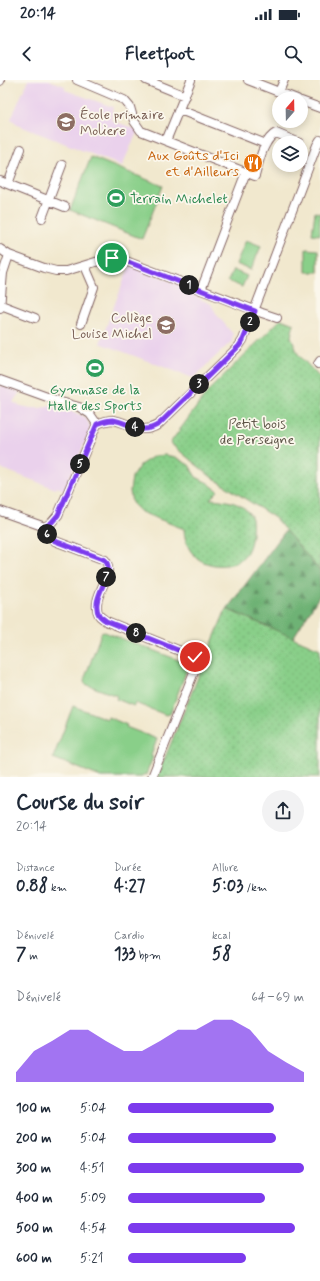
<!DOCTYPE html>
<html lang="fr">
<meta charset="utf-8">
<style>
:root{--surface:#fff;--page:#f2f2f3;--text:#1f2937;--muted:#747a83;--accent:#7c3aed}
body{margin:0;font-family:Mynerve,sans-serif;background:var(--page);color:var(--text);height:100vh;display:flex;flex-direction:column;font-size:15px;white-space:nowrap}
*{box-sizing:border-box;margin:0}
p{font-size:13px;color:var(--muted)}
.icon{flex:none;width:22px;height:22px;fill:none;stroke:currentColor;stroke-width:2;stroke-linecap:round;stroke-linejoin:round}
.map{position:relative;height:697px;overflow:hidden}
.sheet{display:flex;flex-direction:column;background:var(--surface);flex:1}
.sheet>*{flex:none}
.needle{width:26px;rotate:20deg}
.tools{position:absolute;left:272px;top:12px;display:grid;gap:8px}
.tools a{display:grid;place-items:center;width:36px;height:36px;border-radius:50%;background:var(--surface);box-shadow:0 2px 10px #0003;font-size:20px}
.pin{position:absolute;display:grid;place-items:center;width:34px;height:34px;color:#fff;margin:-17px;border:2px solid #fff;border-radius:50%;box-shadow:0 1px 4px #0007}
.km{position:absolute;width:20px;height:20px;margin:-10px;border-radius:50%;background:#222;color:#fff;font-size:11px;line-height:20px;text-align:center}
.round{display:grid;place-items:center;flex:none;width:42px;height:42px;border-radius:21px;background:var(--page)}
.summary{display:flex;align-items:center;justify-content:space-between;height:68px;padding:0 16px}
h1{font-size:22px;font-weight:700;line-height:30px}
.figures{display:grid;grid-template-columns:repeat(3,1fr);gap:6px;height:68px;padding:4px 16px}
.figures div{display:grid;align-content:center}
.figures b{font-size:17px;font-weight:700}
.figures small{font-size:11px;font-weight:400}
.figures p{font-size:11px}
.chart{height:112px;padding:8px 16px}
.chart p{display:flex;justify-content:space-between}
.chart svg{width:100%;height:72px;margin-top:4px;fill:var(--accent);opacity:.7}
ul{padding:0 16px;list-style:none;font-size:13px}
li{display:grid;grid-template-columns:64px 48px 1fr;align-items:center;height:30px}
li i{height:10px;border-radius:5px;background:var(--accent)}
.status{display:flex;justify-content:space-between;align-items:center;height:28px;padding:0 20px;background:var(--surface);direction:ltr}
.status svg{height:11px;fill:currentColor}
header{display:flex;justify-content:space-between;align-items:center;height:52px;padding:0 16px;background:var(--surface);font-size:18px;font-weight:700}
.map>svg:first-child{display:block}
.built{fill:#ead1ec}
.forest{fill:url(#forest-firs);stroke:#5c6850}
.park{fill:url(#park-dots);stroke:#6a775a}
.pitch{fill:#89cf89;stroke:#6a775a}
.lines{fill:none;stroke-linecap:round;stroke-linejoin:round}
.minor-casing{stroke:#846564;stroke-width:10}
.minor{stroke:#fff;stroke-width:8}
.route-casing{stroke:#fff;stroke-width:8}
.route{stroke:#7c3aed;stroke-width:5}
.labels{text-anchor:middle;stroke-width:3.5;stroke-linejoin:round;paint-order:stroke}
.education-label{font-size:14px;fill:#785e54;stroke:#fbf7ec;text-anchor:start}
.food-label{font-size:14px;fill:#c56008;stroke:#fbf7ec;text-anchor:end}
.leisure-label{font-size:14px;fill:#27864d;stroke:#fbf7ec;text-anchor:start}
.park-label{font-size:14px;fill:#5d5447;stroke:#fbf7ec}
</style>
<div class="status"><b>20:14</b><svg viewBox="0 0 49 12"><path d="M0 12V9h3v3zM5 12V6h3v6zM10 12V3h3v9zM15 12V0h3v12zM26 1h20v11H26zM47 4h2v5h-2z"/></svg></div>
<header><svg class="icon" aria-label="back" viewBox="0 0 24 24"><path d="M15 5l-7 7 7 7"/></svg>Fleetfoot<svg class="icon" aria-label="search" viewBox="0 0 24 24"><circle cx="10" cy="10" r="6"/><path d="M15 15l6 6"/></svg></header>
<div class="map">
<svg width="320" height="697" viewBox="0 0 320 697">
<defs>
<pattern id="forest-firs" width="22" height="20" patternUnits="userSpaceOnUse"><rect width="22" height="20" fill="#6eb275"/><path d="M5 1l3.5 6h-7zM16 11l3.5 6h-7z" fill="#5c9060"/></pattern>
<pattern id="park-dots" width="8" height="8" patternUnits="userSpaceOnUse"><rect width="8" height="8" fill="#89cf89"/><path d="M2 2h.1M6 6h.1" fill="none" stroke="#78b176" stroke-width="1.8" stroke-linecap="round"/></pattern>
</defs>
<rect width="100%" height="100%" fill="#fbf7ec"/>
<filter id="ink" filterUnits="userSpaceOnUse"><feTurbulence type="fractalNoise" baseFrequency=".025" numOctaves="2"/><feDisplacementMap in="SourceGraphic" scale="8" xChannelSelector="R" yChannelSelector="G"/><feConvolveMatrix kernelMatrix="1 2 1 2 8 2 1 2 1" color-interpolation-filters="sRGB"/></filter>
<filter id="wash" filterUnits="userSpaceOnUse"><feTurbulence type="fractalNoise" baseFrequency=".012" numOctaves="4" result="noise"/><feDisplacementMap in="SourceGraphic" scale="16" xChannelSelector="R" yChannelSelector="G"/><feGaussianBlur stdDeviation="0.9" result="paint"/><feColorMatrix in="noise" values="0 0 0 0 0 0 0 0 0 0 0 0 0 0 0 0 0 1.4 0 .05"/><feComposite in="paint" operator="in"/></filter>
<g filter="url(#wash)">
<rect width="100%" height="100%" fill="#f1e8ce"/>
<path class="built" d="M28,0H49L65,6V10L113,27L111,40L138,50L122,86L20,46L11,39Z
M130,184L184,207L194,216L211,224L217,235L233,254L232,261L193,298L100,263Z
M0,305L20,312L13,322L21,326L31,328H40L55,325L81,335L86,338L88,342L90,347L89,353L64,410L57,407L56,409L0,388Z"/>
<path class="forest" d="M286,450L320,491V515L293,558L227,529Z"/>
<path class="park" d="M281,239L294,244L291,256L298,274L320,298V491L275,438L210,396L170,363L209,310Z
M165,375L175,377L189,385L196,397L208,403L218,411L210,419C225,420 246,422 252,439C253,443 252,450 252,455C251,462 249,472 243,477C239,482 233,484 227,485C202,488 185,474 184,449L141,432L132,423L130,411L132,397L140,385L154,376Z
M226,529L320,569V697H157Z"/>
<path class="pitch" d="M91,77L163,106L142,159L70,130Z
M315,132L320,133V155L312,154Z
M246,160L261,166L251,190L236,184Z
M306,169L318,170V192H306Z
M233,190L247,196L242,207L228,201Z
M102,551L189,584L170,634L166,635L135,623L134,626L116,619L117,616L85,604L84,600Z
M73,626L107,639L108,637L127,645L126,647L157,659L151,676L153,677L146,695L144,694L142,697H101L53,678Z"/>
</g>
<g filter="url(#ink)">
<g class="lines">
<g class="minor-casing">
<path id="minor" d="M77,0L124,20L130,27L134,41L141,51L255,96C259,82 263,60 276,53L300,63
M146,0L185,16
M248,0L297,19
M0,1V0
M279,12L284,0
M301,21L320,28
M180,30L266,64
M166,61L191,0
M0,101L65,127
M8,104L21,69
M42,138L62,85
M0,169L9,175L44,188L56,191H66L112,177L123,180L262,233L277,238
M201,210L246,92
M1,225L35,238
M0,228L3,193L9,175
M81,244L94,207L85,186
M318,284L320,281
M0,300L61,322L79,327L90,334L97,344
M97,344C102,342 108,340 113,340C131,343 141,356 159,344L239,266L243,260L317,65L320,60
M0,431L45,447L52,442L58,435L97,344
M45,447L48,455L55,461L105,480C117,494 89,517 99,535C100,537 104,539 106,541L195,577L196,587L152,697"/>
</g>
<use href="#minor" class="minor"/>
</g>
</g>
<g class="lines" filter="url(#ink)">
<g class="route-casing">
<path id="route" d="M112,178L123,180L255,231L243,260L239,266L159,344C141,356 131,343 113,340C108,340 102,342 97,344L58,435L52,442L45,447L48,455L55,461L105,480C117,494 89,517 99,535C100,537 104,539 106,541L195,577"/>
</g>
<use href="#route" class="route"/>
</g>
<defs>
<g id="school-disc" transform="scale(1)"><circle r="9.5" fill="#8d6e63" stroke="#fbf7ec"/><path d="M0-5L7-2L0 1L-7-2ZM-4 1L0 2.5L4 1V4Q0 6-4 4Z" fill="#fff"/></g>
<g id="restaurant-disc" transform="scale(1)"><circle r="9.5" fill="#e8710a" stroke="#fbf7ec"/><path d="M-5-6h1v4h1v-4h1v4h1v-4h1v5L-1.5 .5V6h-2V.5L-5-1ZM5-6V6H3V1.5H1.5Q1.5-4 5-6Z" fill="#fff"/></g>
<g id="stadium-disc" transform="scale(1)"><circle r="9.5" fill="#2e9e5b" stroke="#fbf7ec"/><path d="M0-5a6.5 5 0 1 0 0 10a6.5 5 0 1 0 0-10ZM-3.5-1.8h7v3.6h-7Z" fill="#fff"/></g>
</defs>
<g fill-rule="evenodd">
<use href="#school-disc" x="66" y="42"/>
<use href="#restaurant-disc" x="253" y="83"/>
<use href="#stadium-disc" x="116" y="118"/>
<use href="#school-disc" x="166" y="245"/>
<use href="#stadium-disc" x="95" y="288"/>
</g>
<g class="labels">
<g class="education-label">
<text x="80" y="39">École primaire<tspan x="80" dy="16">Moliere</tspan></text>
<text x="152" y="242" text-anchor="end">Collège<tspan x="152" dy="16">Louise Michel</tspan></text>
</g>
<g class="food-label">
<text x="239" y="80">Aux Goûts d'Ici<tspan x="239" dy="16">et d'Ailleurs</tspan></text>
</g>
<g class="leisure-label">
<text x="130" y="123">Terrain Michelet</text>
<text x="95" y="314" text-anchor="middle">Gymnase de la<tspan x="95" dy="16">Halle des Sports</tspan></text>
</g>
<g class="park-label">
<text x="257" y="348">Petit bois<tspan x="257" dy="16">de Perseigne</tspan></text>
</g>
</g>
</svg>
<div class="tools">
<a><svg class="needle" viewBox="-14 -14 28 28"><path d="M0-13l5 13h-10z" fill="#e53935"/><path d="M0 13l5-13h-10z" fill="#747a83"/></svg></a>
<a><svg class="icon" aria-label="layers" viewBox="0 0 24 24"><path d="M12 4l9 5-9 5-9-5zM3 14l9 5 9-5"/></svg></a>
</div>
<div class="pin" style="left:112px;top:178px;background:#1e9e55"><svg class="icon" aria-label="arrive" viewBox="0 0 24 24"><path d="M6 21V4h12l-3 4 3 4H6"/></svg></div>
<div class="pin" style="left:195px;top:577px;background:#d93025"><svg class="icon" aria-label="check" viewBox="0 0 24 24"><path d="M5 12l5 5 9-10"/></svg></div>
<b class="km" style="left:189px;top:205px">1</b>
<b class="km" style="left:250px;top:242px">2</b>
<b class="km" style="left:199px;top:304px">3</b>
<b class="km" style="left:135px;top:347px">4</b>
<b class="km" style="left:80px;top:384px">5</b>
<b class="km" style="left:47px;top:454px">6</b>
<b class="km" style="left:106px;top:497px">7</b>
<b class="km" style="left:136px;top:553px">8</b>
</div>
<section class="sheet">
<div class="summary"><div><h1>Course du soir</h1><p>20:14</p></div><a class="round"><svg class="icon" aria-label="share" viewBox="0 0 24 24"><path d="M12 15V3M7 8l5-5 5 5M5 13v7h14v-7"/></svg></a></div>
<div class="figures">
<div><p>Distance</p><b>0.88<small> km</small></b></div>
<div><p>Durée</p><b>4:27</b></div>
<div><p>Allure</p><b>5:03<small> /km</small></b></div>
</div>
<div class="figures">
<div><p>Dénivelé</p><b>7<small> m</small></b></div>
<div><p>Cardio</p><b>133<small> bpm</small></b></div>
<div><p>kcal</p><b>58</b></div>
</div>
<div class="chart"><p><span>Dénivelé</span>64–69 m</p>
<svg viewBox="0 0 160 44" preserveAspectRatio="none"><path d="M0 44V38L10 25L20 19L30 12L40 12L50 19L60 25L70 25L80 19L90 12L100 12L110 6L120 6L130 12L140 25L150 32L160 38V44z"/></svg>
</div>
<ul>
<li><b>100 m</b>5:04<i style="width:83%"></i></li>
<li><b>200 m</b>5:04<i style="width:84%"></i></li>
<li><b>300 m</b>4:51<i style="width:100%"></i></li>
<li><b>400 m</b>5:09<i style="width:78%"></i></li>
<li><b>500 m</b>4:54<i style="width:95%"></i></li>
<li><b>600 m</b>5:21<i style="width:67%"></i></li>
</ul>
</section>
